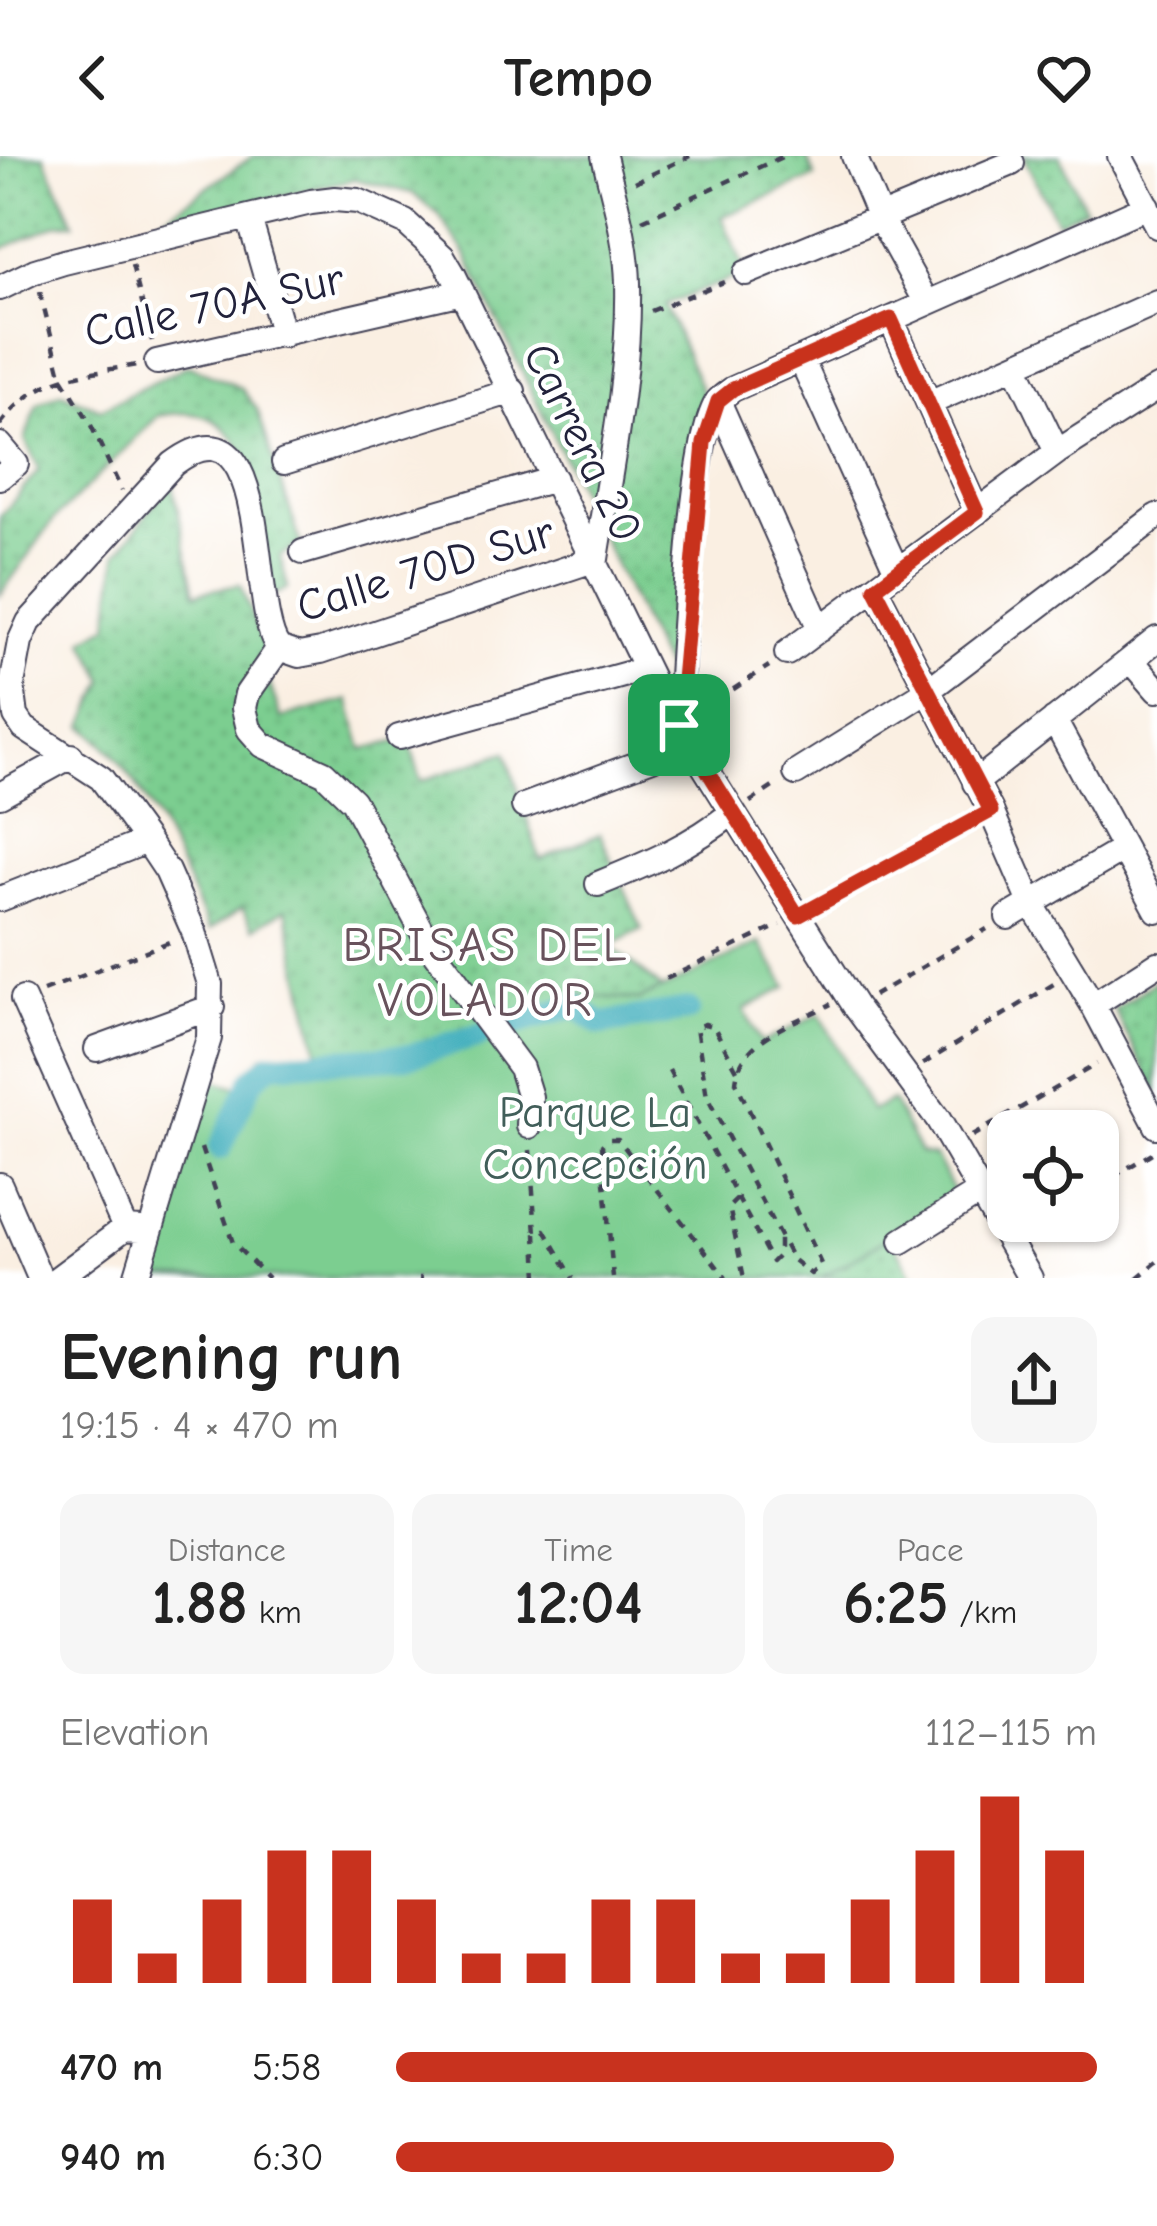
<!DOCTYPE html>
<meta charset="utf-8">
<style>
:root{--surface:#fff;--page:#f6f6f6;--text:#222;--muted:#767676;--accent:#c8321e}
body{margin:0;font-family:"Comic Neue",sans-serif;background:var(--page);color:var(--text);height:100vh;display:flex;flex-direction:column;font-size:45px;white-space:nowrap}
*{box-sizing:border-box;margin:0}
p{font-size:39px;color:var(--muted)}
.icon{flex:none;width:66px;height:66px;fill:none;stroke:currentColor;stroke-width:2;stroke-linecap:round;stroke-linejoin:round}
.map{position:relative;height:1122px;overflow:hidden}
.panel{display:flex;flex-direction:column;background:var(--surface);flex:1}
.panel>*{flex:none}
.fabs{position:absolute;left:987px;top:954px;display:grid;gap:24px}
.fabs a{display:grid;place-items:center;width:132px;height:132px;border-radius:24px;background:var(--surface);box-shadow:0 3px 9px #0004;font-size:60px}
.pin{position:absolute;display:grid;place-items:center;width:102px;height:102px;color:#fff;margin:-51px;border-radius:24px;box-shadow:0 6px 18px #0006}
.round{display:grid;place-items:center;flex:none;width:126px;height:126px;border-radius:24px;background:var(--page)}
.head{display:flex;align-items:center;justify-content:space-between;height:204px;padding:0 60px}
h1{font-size:66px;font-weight:700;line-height:90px}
.stats{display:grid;grid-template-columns:repeat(3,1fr);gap:18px;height:204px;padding:12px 60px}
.stats div{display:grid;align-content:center;border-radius:24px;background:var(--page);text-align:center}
.stats b{font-size:60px;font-weight:700}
.stats small{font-size:33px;font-weight:400}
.stats p{font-size:33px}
.chart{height:336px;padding:24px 60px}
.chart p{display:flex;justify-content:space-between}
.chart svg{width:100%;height:216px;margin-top:12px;stroke:var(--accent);stroke-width:6}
ul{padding:0 60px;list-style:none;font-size:39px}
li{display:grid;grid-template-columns:192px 144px 1fr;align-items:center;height:90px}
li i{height:30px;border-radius:15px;background:var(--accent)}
header{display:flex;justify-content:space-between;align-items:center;height:156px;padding:0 60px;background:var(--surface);font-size:54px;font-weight:700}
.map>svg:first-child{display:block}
.grass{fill:url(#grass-dots);stroke:#4e7866;stroke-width:3}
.green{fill:#7bce90;stroke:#4e7866;stroke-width:3}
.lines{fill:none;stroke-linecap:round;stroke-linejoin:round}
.canal{stroke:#3faebc;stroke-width:24}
.minor-casing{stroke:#424154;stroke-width:28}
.path{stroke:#424154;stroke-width:4.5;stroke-dasharray:9 9;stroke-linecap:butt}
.minor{stroke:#fff;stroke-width:24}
.route-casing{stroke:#fff;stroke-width:24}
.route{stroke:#c8321e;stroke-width:15}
.labels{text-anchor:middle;stroke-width:9;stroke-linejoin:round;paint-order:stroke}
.street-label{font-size:45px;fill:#22223b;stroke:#fff}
.park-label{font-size:45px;fill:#415e59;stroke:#fff}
.neighbourhood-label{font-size:48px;letter-spacing:3px;fill:#68525c;stroke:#fff}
</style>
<header><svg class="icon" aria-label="back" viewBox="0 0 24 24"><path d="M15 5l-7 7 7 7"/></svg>Tempo<svg class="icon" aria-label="heart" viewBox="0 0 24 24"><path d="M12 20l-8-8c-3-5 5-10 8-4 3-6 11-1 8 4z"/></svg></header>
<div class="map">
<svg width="1157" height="1122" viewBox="0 0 1157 1122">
<defs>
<pattern id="grass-dots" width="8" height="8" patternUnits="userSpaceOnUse" patternTransform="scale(3)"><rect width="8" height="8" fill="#7bce90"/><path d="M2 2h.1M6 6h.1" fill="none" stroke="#6ab17d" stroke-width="1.8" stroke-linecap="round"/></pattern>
</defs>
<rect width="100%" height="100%" fill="#fff"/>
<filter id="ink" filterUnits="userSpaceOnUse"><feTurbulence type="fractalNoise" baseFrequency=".00833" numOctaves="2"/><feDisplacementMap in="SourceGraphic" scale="24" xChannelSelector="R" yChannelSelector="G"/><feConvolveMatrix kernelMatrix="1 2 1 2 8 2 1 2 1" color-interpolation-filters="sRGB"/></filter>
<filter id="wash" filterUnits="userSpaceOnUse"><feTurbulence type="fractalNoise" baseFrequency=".004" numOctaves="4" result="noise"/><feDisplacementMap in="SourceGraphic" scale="48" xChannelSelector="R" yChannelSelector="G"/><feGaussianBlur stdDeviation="2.7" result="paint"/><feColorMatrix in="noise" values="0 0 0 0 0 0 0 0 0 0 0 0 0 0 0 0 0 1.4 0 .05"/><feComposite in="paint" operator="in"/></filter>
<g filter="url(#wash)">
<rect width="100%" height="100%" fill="#faefe2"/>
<path class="grass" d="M0,0H44L74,67L57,68L0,94Z
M253,0H806L815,21L722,61L746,117L665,149L705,242L698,267L675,534L465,97L438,58L412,37L354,23L149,72Z
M1023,0H1060L1085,52L1057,66Z
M188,209L241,232L257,253L301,388L280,400L288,432L272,440L246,303C227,263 201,251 158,260L53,365L0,439V361L39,314L25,283L38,248L61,237L101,253Z
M172,324L195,437L240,429L274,516L267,520L281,562L349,544L363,593L409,583L421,625L506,596L540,704L600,678L642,773L610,790L663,833L639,844L580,839L408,891L318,896L286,753L254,772L242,752L209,774C175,702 147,622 84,570L105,524L84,484L109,469L117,399Z
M1157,824V937L1114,854Z
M890,1080L914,1122H820Z"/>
<path class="green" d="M760,787L787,831L744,854L761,887L820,858L871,955L892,944L920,997L935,1000L956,1040L833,1115L820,1122H149L213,924L238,931L263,899L408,891L580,839L639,844Z"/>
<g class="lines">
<path class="canal" d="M507,870L575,850L601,868L688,854
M220,992L252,924L270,908L409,900L480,879"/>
</g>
</g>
<g filter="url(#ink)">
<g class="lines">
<g class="minor-casing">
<path id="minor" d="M854,0L881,64L927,147
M1120,0L1157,70
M249,62L283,179
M746,117L1012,7
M0,132L35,115L64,106L311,46L335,43L358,45L405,66L443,101L453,118L659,539L855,850L938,963L1030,1122
M891,163L977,356
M801,203L897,415
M157,206L462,136
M1015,209L1057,296
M718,245L820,473
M929,247L1157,146
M0,289L16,308L0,321
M284,306L513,235
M303,396L554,323
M596,403C610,313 630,219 628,127C627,84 614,42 604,0
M875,432L991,655L1031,747L1093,849L1157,970
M279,492L247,538L244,552L249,573L263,589L324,617L353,645L429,788L521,912L530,941L529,970
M279,492L299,499L321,495L596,403
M787,497L1057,296L1157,232
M1131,504L1157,534
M1054,564L1157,754
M678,569C683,509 689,285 718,245C721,241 729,236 733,233L1147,50
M399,581L645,513
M796,617L927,535L1157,360
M975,627L1157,483
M0,639L71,600
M524,650L690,588
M598,728C647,708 691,690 733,656
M0,743L147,685
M1008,761L1122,694
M23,843L125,1072
M1093,849L1157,808
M97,893L212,851
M0,1029L40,1122
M902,1085L980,1036
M58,1122L125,1072L141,1073
M136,1122L209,882L210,828L194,776L167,715L147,685L101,622L24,572L16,560L12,529L20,486L29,466L173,308C275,231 247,454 279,492"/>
</g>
<path class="path" d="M635,26L690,0
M642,64L784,0
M132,109L152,185
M40,136L62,222L89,265L122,335
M651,155L724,126
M0,269C38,218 79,219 137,209
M703,553L769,510
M750,646L776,629
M816,750L970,667
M666,823L780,769
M43,835L172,785
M873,840L987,773
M923,908L1057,826
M669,914L772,1106L779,1099V1081
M737,914L714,871L705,868L696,871L707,941L792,1103L811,1118L821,1108L736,926C740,882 797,866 831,848
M972,980L1097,908
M201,992L233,1087L268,1122
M530,994L536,1077
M1098,1030L1157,994
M737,1043L729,1051L744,1122
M1027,1072L1039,1065
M419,1122H423
M538,1122L536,1077L545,1074L573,1122
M613,1122L602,989L608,983H618L726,1122
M1137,1122L1157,1106"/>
<use href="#minor" class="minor"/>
</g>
</g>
<g class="lines" filter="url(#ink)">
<g class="route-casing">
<path id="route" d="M891,163L977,356L875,432L991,655L798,760L679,569L704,287L718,245L733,233Z"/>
</g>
<use href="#route" class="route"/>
</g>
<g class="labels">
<g class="street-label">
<text transform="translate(214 148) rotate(-12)" y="16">Calle 70A Sur</text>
<text transform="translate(584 286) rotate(64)" y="16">Carrera 20</text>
<text transform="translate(425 412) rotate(-17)" y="16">Calle 70D Sur</text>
</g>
<g class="park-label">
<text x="595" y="971">Parque La<tspan x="595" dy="52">Concepción</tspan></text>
</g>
<g class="neighbourhood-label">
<text x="486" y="805">BRISAS DEL<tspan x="486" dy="55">VOLADOR</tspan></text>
</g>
</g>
</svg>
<div class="fabs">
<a><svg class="icon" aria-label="locate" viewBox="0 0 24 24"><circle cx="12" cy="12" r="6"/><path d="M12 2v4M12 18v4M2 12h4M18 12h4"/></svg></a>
</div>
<div class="pin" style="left:679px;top:569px;background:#1e9e55"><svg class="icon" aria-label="arrive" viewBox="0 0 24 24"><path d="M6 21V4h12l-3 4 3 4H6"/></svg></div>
</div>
<section class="panel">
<div class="head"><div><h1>Evening run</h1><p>19:15 · 4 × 470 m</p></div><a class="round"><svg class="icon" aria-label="share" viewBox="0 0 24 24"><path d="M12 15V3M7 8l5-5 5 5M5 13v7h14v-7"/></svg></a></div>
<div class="stats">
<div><p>Distance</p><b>1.88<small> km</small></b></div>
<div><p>Time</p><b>12:04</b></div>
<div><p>Pace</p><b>6:25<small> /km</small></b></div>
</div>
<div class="chart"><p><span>Elevation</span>112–115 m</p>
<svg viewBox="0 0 160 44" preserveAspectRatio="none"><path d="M5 44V27M15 44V38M25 44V27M35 44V17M45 44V17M55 44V27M65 44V38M75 44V38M85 44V27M95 44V27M105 44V38M115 44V38M125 44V27M135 44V17M145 44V6M155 44V17"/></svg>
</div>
<ul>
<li><b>470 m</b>5:58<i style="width:100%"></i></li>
<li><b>940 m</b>6:30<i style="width:71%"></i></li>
</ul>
</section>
